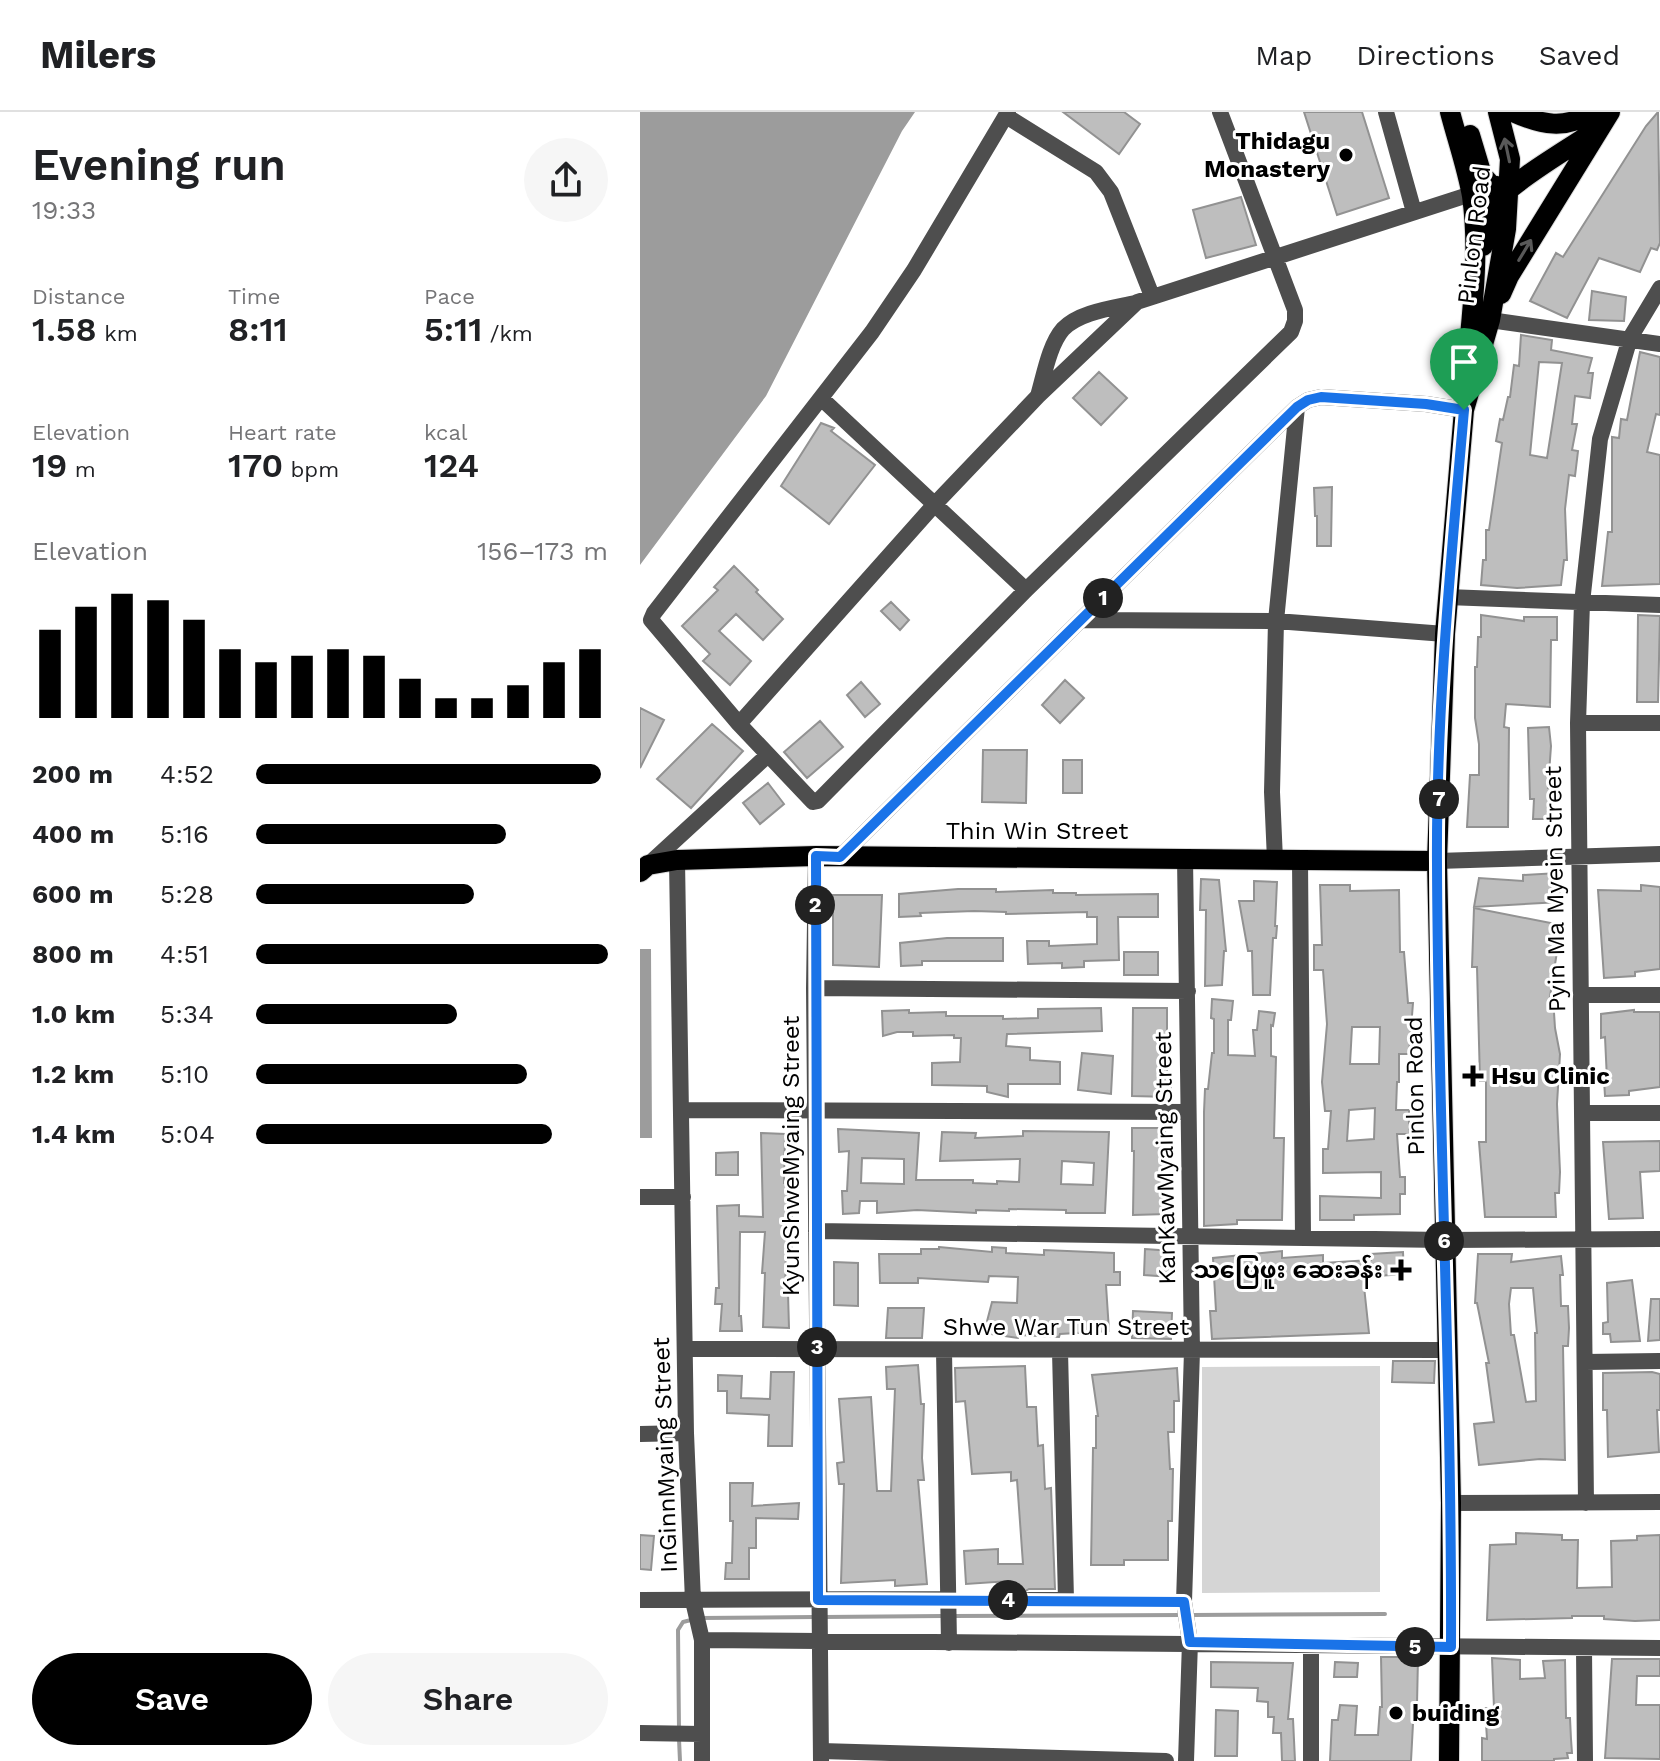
<!DOCTYPE html>
<meta charset="utf-8">
<style>
:root{--surface:#fff;--page:#f6f6f6;--text:#202124;--muted:#757577;--line:#e0e0e0;--accent:#000}
body{margin:0;font-family:"Work Sans","Noto Sans Myanmar",sans-serif;background:var(--page);color:var(--text);height:100vh;display:flex;flex-direction:column;font-size:30px;white-space:nowrap}
*{box-sizing:border-box;margin:0}
p{font-size:26px;color:var(--muted)}
.icon{flex:none;width:44px;height:44px;fill:none;stroke:currentColor;stroke-width:2;stroke-linecap:round;stroke-linejoin:round}
.map{position:relative;flex:1;overflow:hidden}
.drawer{display:flex;flex-direction:column;background:var(--surface);width:640px}
.drawer>*{flex:none}
.pin{position:absolute;display:grid;place-items:center;width:68px;height:68px;color:#fff;margin:-82px -34px;border-radius:50% 50% 50% 0;rotate:-45deg;box-shadow:0 0 8px #0007}
.pin .icon{rotate:45deg}
.km{position:absolute;width:40px;height:40px;margin:-20px;border-radius:50%;background:#222;color:#fff;font-size:22px;line-height:40px;text-align:center}
.round{display:grid;place-items:center;flex:none;width:84px;height:84px;border-radius:42px;background:var(--page)}
.head{display:flex;align-items:center;justify-content:space-between;height:136px;padding:0 32px}
h1{font-size:44px;font-weight:600;line-height:60px}
.metrics{display:grid;grid-template-columns:repeat(3,1fr);gap:12px;height:136px;padding:8px 32px}
.metrics div{display:grid;align-content:center}
.metrics b{font-size:34px;font-weight:600}
.metrics small{font-size:22px;font-weight:400}
.metrics p{font-size:22px}
.chart{height:224px;padding:16px 32px}
.chart p{display:flex;justify-content:space-between}
.chart svg{width:100%;height:144px;margin-top:8px;stroke:var(--accent);stroke-width:6}
.button{display:flex;gap:16px;margin-top:auto;padding:16px 32px}
.button a{flex:1;height:92px;border-radius:48px;background:var(--accent);color:#fff;font-size:32px;font-weight:600;line-height:92px;text-align:center}
.button a+a{background:var(--page);color:var(--text)}
ul{padding:0 32px;list-style:none;font-size:26px}
li{display:grid;grid-template-columns:128px 96px 1fr;align-items:center;height:60px}
li i{height:20px;border-radius:10px;background:var(--accent)}
header{display:flex;align-items:center;gap:48px;box-sizing:border-box;height:112px;padding:0 40px;background:var(--surface);border-bottom:2px solid var(--line)}
header strong{font-size:38px}
nav{display:flex;gap:44px;margin-inline-start:auto;font-size:28px}
main{display:flex;flex:1;min-height:0}
.map>svg:first-child{display:block}
.green{fill:#d5d5d5}
.water{fill:#9c9c9c}
.lines{fill:none;stroke-linecap:round;stroke-linejoin:round}
.stream{stroke:#9c9c9c;stroke-width:4}
.building{fill:#bebebe;stroke:#929292;stroke-width:2;fill-rule:evenodd}
.major-casing{stroke:#dbdbdb;stroke-width:22}
.path{stroke:#707070;stroke-width:3;stroke-dasharray:2 4;stroke-linecap:butt}
.minor{stroke:#4e4e4e;stroke-width:16}
.major{stroke:#000;stroke-width:20}
.oneway{stroke:#595959}
.route-casing{stroke:#fff;stroke-width:16}
.route{stroke:#1a73e8;stroke-width:10}
.poi-dot{fill:#000;stroke:#fff;stroke-width:3}
.labels{text-anchor:middle;stroke-width:6;stroke-linejoin:round;paint-order:stroke}
.poi-label{font-size:24px;font-weight:bold;fill:#000;stroke:#fff;text-anchor:end}
.street-label{font-size:24px;fill:#000;stroke:#fff}
</style>
<header>
<strong>Milers</strong>
<nav><a>Map</a><a>Directions</a><a>Saved</a></nav>
</header>
<main>
<section class="drawer">
<div class="head"><div><h1>Evening run</h1><p>19:33</p></div><a class="round"><svg class="icon" aria-label="share" viewBox="0 0 24 24"><path d="M12 15V3M7 8l5-5 5 5M5 13v7h14v-7"/></svg></a></div>
<div class="metrics">
<div><p>Distance</p><b>1.58<small> km</small></b></div>
<div><p>Time</p><b>8:11</b></div>
<div><p>Pace</p><b>5:11<small> /km</small></b></div>
</div>
<div class="metrics">
<div><p>Elevation</p><b>19<small> m</small></b></div>
<div><p>Heart rate</p><b>170<small> bpm</small></b></div>
<div><p>kcal</p><b>124</b></div>
</div>
<div class="chart"><p><span>Elevation</span>156–173 m</p>
<svg viewBox="0 0 160 44" preserveAspectRatio="none"><path d="M5 44V17M15 44V10M25 44V6M35 44V8M45 44V14M55 44V23M65 44V27M75 44V25M85 44V23M95 44V25M105 44V32M115 44V38M125 44V38M135 44V34M145 44V27M155 44V23"/></svg>
</div>
<ul>
<li><b>200 m</b>4:52<i style="width:98%"></i></li>
<li><b>400 m</b>5:16<i style="width:71%"></i></li>
<li><b>600 m</b>5:28<i style="width:62%"></i></li>
<li><b>800 m</b>4:51<i style="width:100%"></i></li>
<li><b>1.0 km</b>5:34<i style="width:57%"></i></li>
<li><b>1.2 km</b>5:10<i style="width:77%"></i></li>
<li><b>1.4 km</b>5:04<i style="width:84%"></i></li>
</ul>
<div class="button"><a>Save</a><a>Share</a></div>
</section>
<div class="map">
<svg width="1020" height="1649" viewBox="0 0 1020 1649">
<rect width="100%" height="100%" fill="#fff"/>
<path class="green" d="M740,1254V1480L562,1481V1255Z"/>
<path class="water" d="M0,0H275L262,19L126,284L0,453Z
M0,837H11L12,1026H0Z"/>
<g class="lines">
<path class="stream" d="M552,1503L745,1502
M312,1504L543,1503
M184,1505L303,1504
M60,1506L175,1505
M39,1619L38,1518L43,1510L51,1508
M39,1627L40,1649"/>
</g>
<path class="building" d="M423,0H484L500,12L479,42Z
M664,0H722L749,86L697,103Z
M1018,0L1020,131L1017,138L1011,136L1000,160L959,146L927,206L890,189L916,141L923,145L1006,14Z
M601,85L616,133L566,146L553,98Z
M952,179L986,185L984,209L949,208Z
M881,223L912,228L911,238L952,246L948,261H953L950,286L935,284L932,312H937L932,338L938,339L935,364L929,363L925,397L927,448H924L921,473L877,476L841,473L843,448H846V418H849L862,331L856,329L860,307L863,308L868,285H870L874,253L879,254ZM899,250L922,251L907,346L890,343Z
M1000,240L1020,245V303L1016,302L1007,340L1020,343V472L962,474L968,420H972V325L979,326L981,307L987,308Z
M459,260L487,286L461,313L433,286Z
M181,311L194,316L191,319L235,353L189,412L141,374Z
M692,375L691,434H677V404H675L674,376Z
M94,454L118,478L116,480L143,507L123,528L96,502L79,519L111,549L90,573L63,549L70,542L42,514L78,478L74,475Z
M251,490L269,508L260,518L241,499Z
M841,503L884,509V505H917V528H911L910,595L866,592L864,615L869,616L868,715H827L830,663H839V632L835,606V555H837L838,525H841Z
M998,503L1020,504L1018,590H997Z
M425,568L444,586L420,611L402,593Z
M221,570L240,592L225,605L207,583Z
M0,596L24,608L0,656Z
M180,609L203,635L167,666L144,640Z
M72,612L103,639L51,696L17,667Z
M909,615L911,634L908,676H911L913,707H893L894,687H890L888,616Z
M343,638H387L386,691L342,690Z
M423,648H442V681H423Z
M128,671L144,692L120,712L103,691Z
M918,761L920,790L834,795L839,766L883,769V763Z
M561,767L579,768L586,839H584L582,873L565,874L566,798H560Z
M614,769L637,770L635,814H637L636,826H633L630,883H613L612,839H608L599,789H614Z
M680,773H710V779L759,778L760,840H764L768,891H773L769,942H759V970H757L756,998H769V1022H757L760,1065H765V1082H760V1102L714,1103V1108H680V1084L741,1086V1060L683,1061V1037H688L691,999H685L682,970L687,912L683,858H674V833H682ZM712,915H740L739,952H710ZM735,996L734,1027L707,1029L709,998Z
M1001,773L1020,775V857L995,860V864L964,866L958,778L1001,779Z
M318,777H356V780L413,778V781H436V783L518,782V805H478L479,848L444,849V855L422,856V851L388,852L387,829H409V834L457,832V805H447V800L366,802V800L334,799L280,801L281,804L259,805V782Z
M193,783H242L239,855L193,853Z
M834,796L921,813L916,833H918L910,885H913L915,916L920,942L917,992L920,1060L919,1081H915L916,1105H845L839,1030H846V969H840L837,855H832Z
M307,826H363V849H282V853L261,854L260,831Z
M484,840H518V863H484Z
M572,887L593,889L591,908H588V943L615,944L613,918H617L619,899L635,901L633,914L631,913V944L636,945L634,1026H644L642,1108H597V1112L564,1114V1000L565,977H568L572,941H574V907L571,906Z
M461,896L462,919L367,922L366,934L390,936V948L420,950V972H368V985L347,980V974L292,973V951L320,950L321,926H314V923L273,924V920H257L243,924L242,899L269,898V901L306,900V904H363V907L398,906V897Z
M493,896H527V962H531V985L492,984Z
M994,898V900H1020V975L989,979V983L965,984L964,968H967L965,925L961,926V902Z
M442,941L473,944L471,982L438,978Z
M492,1016H525L527,1102L493,1103L494,1039H492Z
M198,1017L279,1021L276,1068H333V1071L357,1072V1069L379,1070L380,1047L300,1049L302,1020L336,1021L335,1026L383,1024V1019L469,1020L465,1101H426V1098L369,1097V1099L336,1098V1101L277,1098L237,1101V1089H220L219,1101L203,1102L202,1079H207L209,1039L199,1040ZM222,1046L264,1047V1072L221,1071ZM422,1049L454,1051L453,1073L421,1072Z
M121,1021L145,1022L144,1071H147V1089H152V1141H146L145,1180L148,1181L149,1216L123,1215L125,1161H122L125,1120H100L99,1204H101L102,1219H80L82,1192H75L76,1176H79L77,1094L99,1093V1104L123,1105Z
M1020,1029V1059L1000,1060L1003,1106L969,1107L963,1030Z
M98,1040V1063H76V1041Z
M299,1135L352,1140V1135L366,1136V1141L404,1143V1138L474,1141V1160H480V1173H466L469,1219L420,1222L419,1225L379,1223L378,1226L344,1221L352,1190L377,1191L378,1165L349,1164L348,1170L278,1166V1171H240L239,1142H281V1137H299Z
M505,1137L532,1139L531,1165L504,1163Z
M642,1139V1146L683,1143V1151L731,1148V1142L763,1140L764,1162L723,1165L729,1221L572,1227L570,1199H576L573,1146Z
M838,1142H872L871,1150L921,1144L923,1163H920L921,1194H928L929,1216L928,1234H923L925,1348L900,1347L839,1353L834,1312L854,1310L846,1251H849L837,1191H835ZM871,1176H893L897,1221H895L896,1289L886,1290L874,1223H871L869,1192Z
M194,1150L218,1151V1194L194,1193Z
M992,1168L1000,1229L971,1230L970,1222H963V1211L968,1210L967,1171Z
M1011,1187H1020V1228L1008,1229Z
M248,1196H284L282,1226H246Z
M493,1199L532,1201L531,1227L492,1226Z
M753,1249H795L794,1271L752,1270Z
M278,1253L281,1292H284L282,1346L284,1368H278L287,1472L255,1474V1468L201,1471L204,1372H199L197,1351L204,1350L199,1287L231,1285L237,1379H251L255,1277H247L246,1255Z
M385,1254L387,1295H396L398,1334L403,1333L405,1377L411,1376L415,1477H389L380,1482H370V1469L326,1472L324,1439L358,1437V1452H383L377,1368L371,1369V1360L332,1362L325,1289L316,1290L315,1256Z
M537,1256L539,1289H534V1320H528L530,1357H533L532,1409H528V1448H484V1453H451L453,1336H456V1304H458L452,1263Z
M131,1260H154L152,1334H128L129,1303L87,1301V1279H78V1263L102,1264L101,1286L130,1287Z
M1012,1260L1020,1262V1298H1017L1019,1340L968,1345L967,1298H963V1261Z
M90,1371H113L112,1394L159,1391L158,1407L116,1406V1436H109V1467H85L86,1451H92L93,1409H90Z
M876,1421L922,1423V1428H938L937,1476L972,1475L971,1429L997,1428V1424L1020,1423V1508L995,1509L964,1507V1504H932V1506L847,1508L850,1433L876,1432Z
M0,1423L14,1424L11,1458L0,1457Z
M741,1545H778L777,1593H774L771,1649H690L692,1608H698L700,1593L717,1594L715,1623H738L740,1595H742Z
M852,1546L880,1548V1567L905,1566L903,1549L925,1548L926,1606H930L931,1627L932,1641H927L928,1646L914,1647V1649H842V1626L847,1627L845,1596H854Z
M972,1547H1020V1564H997L996,1593H1020V1647L965,1646Z
M571,1550L653,1551L648,1607H653L655,1649H642L641,1621H633L634,1605H628V1590L617,1589L618,1576L571,1575Z
M695,1550L718,1551L717,1565H694Z
M576,1598L598,1599L597,1644H575Z"/>
<g class="lines">
<g class="major-casing">
<path id="major" d="M810,0C817,27 827,56 832,84C840,141 832,199 827,257
M873,0C902,13 925,18 953,0
M830,23L842,63L851,73L869,76
M843,134C846,119 847,105 855,92C866,73 933,34 955,19
M861,182L869,164L970,0
M0,760L8,753L37,748L176,744L797,749
M809,1649L811,1391L797,749L805,522L824,298L850,208L866,117L870,47L858,0"/>
</g>
<path class="path" d="M325,1487H373
M440,1488L528,1490"/>
<path class="minor" d="M368,0L274,158L232,220L14,501L11,508L99,612L173,690L178,689L386,478L651,220L655,209V198L580,0
M746,0L774,100
M366,4L456,60L471,80L512,184
M850,208L1020,232
M398,284C404,264 409,233 423,217C439,200 473,196 495,191
M182,287L386,478
M807,485L1020,493
M441,508L636,509L805,522
M938,611H1020
M99,612L295,392L398,284L497,190L831,82
M176,744L174,876L181,1649
M200,745L657,295L668,288L681,285L786,292L824,298
M545,746L552,1239L544,1490L550,1530L546,1649
M37,748L46,1321L53,1489L62,1528V1649
M635,748L632,680L636,509L657,295
M660,748L663,1125
M797,749L1020,742
M8,753L128,643
M174,876L548,879
M941,883H1020
M42,998L548,1000
M942,1001H1020
M0,1085H43
M176,1119L804,1128L1020,1127
M45,1237L807,1238
M304,1239L309,1531
M945,1250L1020,1249
M0,1322L46,1321
M811,1391L1020,1390
M946,1391L938,611L942,491L960,327L990,226L1020,176
M0,1488L308,1487
M389,1488H426L420,1239
M62,1528L1020,1536
M944,1536L945,1649
M0,1621L62,1622
M181,1639L526,1649
M671,1649V1534"/>
<use href="#major" class="major"/>
</g>
<defs><path id="oneway-shaft" d="M-6 0H5M1.5-3L5.5 0L1.5 3" fill="none" stroke-width="1.6" stroke-linecap="round" stroke-linejoin="round" transform="scale(2)"/></defs>
<g class="oneway">
<use href="#oneway-shaft" transform="translate(867 38) rotate(-102)"/>
<use href="#oneway-shaft" transform="translate(885 138) rotate(-59)"/>
</g>
<g class="lines">
<g class="route-casing">
<path id="route" d="M681,285L786,292L824,298C811,449 796,600 797,752C798,1013 812,1274 811,1535L550,1530L544,1490L178,1488L176,744L200,745L657,295L668,288Z"/>
</g>
<use href="#route" class="route"/>
</g>
<g class="poi-dot">
<circle cx="706" cy="43" r="8"/>
<path d="M829 952h8v8h8v8h-8v8h-8v-8h-8v-8h8z"/>
<path d="M757 1146h8v8h8v8h-8v8h-8v-8h-8v-8h8z"/>
<circle cx="756" cy="1601" r="8"/>
</g>
<g class="labels">
<g class="poi-label">
<text x="690" y="37">Thidagu<tspan x="690" dy="28">Monastery</tspan></text>
<text x="851" y="972" text-anchor="start">Hsu Clinic</text>
<text x="743" y="1166">သပြေဖူး ဆေးခန်း</text>
<text x="772" y="1609" text-anchor="start">buiding</text>
</g>
<g class="street-label">
<text transform="translate(834 123) rotate(-83)" y="8">Pinlon Road</text>
<text x="397" y="727">Thin Win Street</text>
<text transform="translate(915 777) rotate(-91)" y="8">Pyin Ma Myein Street</text>
<text transform="translate(775 974) rotate(-91)" y="8">Pinlon Road</text>
<text transform="translate(151 1044) rotate(-90)" y="8">KyunShweMyaing Street</text>
<text transform="translate(525 1046) rotate(-91)" y="8">KanKawMyaing Street</text>
<text x="426" y="1223">Shwe War Tun Street</text>
<text transform="translate(25 1343) rotate(-92)" y="8">InGinnMyaing Street</text>
</g>
</g>
</svg>
<div class="pin" style="left:824px;top:298px;background:#1e9e55"><svg class="icon" aria-label="arrive" viewBox="0 0 24 24"><path d="M6 21V4h12l-3 4 3 4H6"/></svg></div>
<b class="km" style="left:463px;top:486px">1</b>
<b class="km" style="left:175px;top:793px">2</b>
<b class="km" style="left:177px;top:1235px">3</b>
<b class="km" style="left:368px;top:1488px">4</b>
<b class="km" style="left:775px;top:1535px">5</b>
<b class="km" style="left:804px;top:1129px">6</b>
<b class="km" style="left:799px;top:687px">7</b>
</div>
</main>
